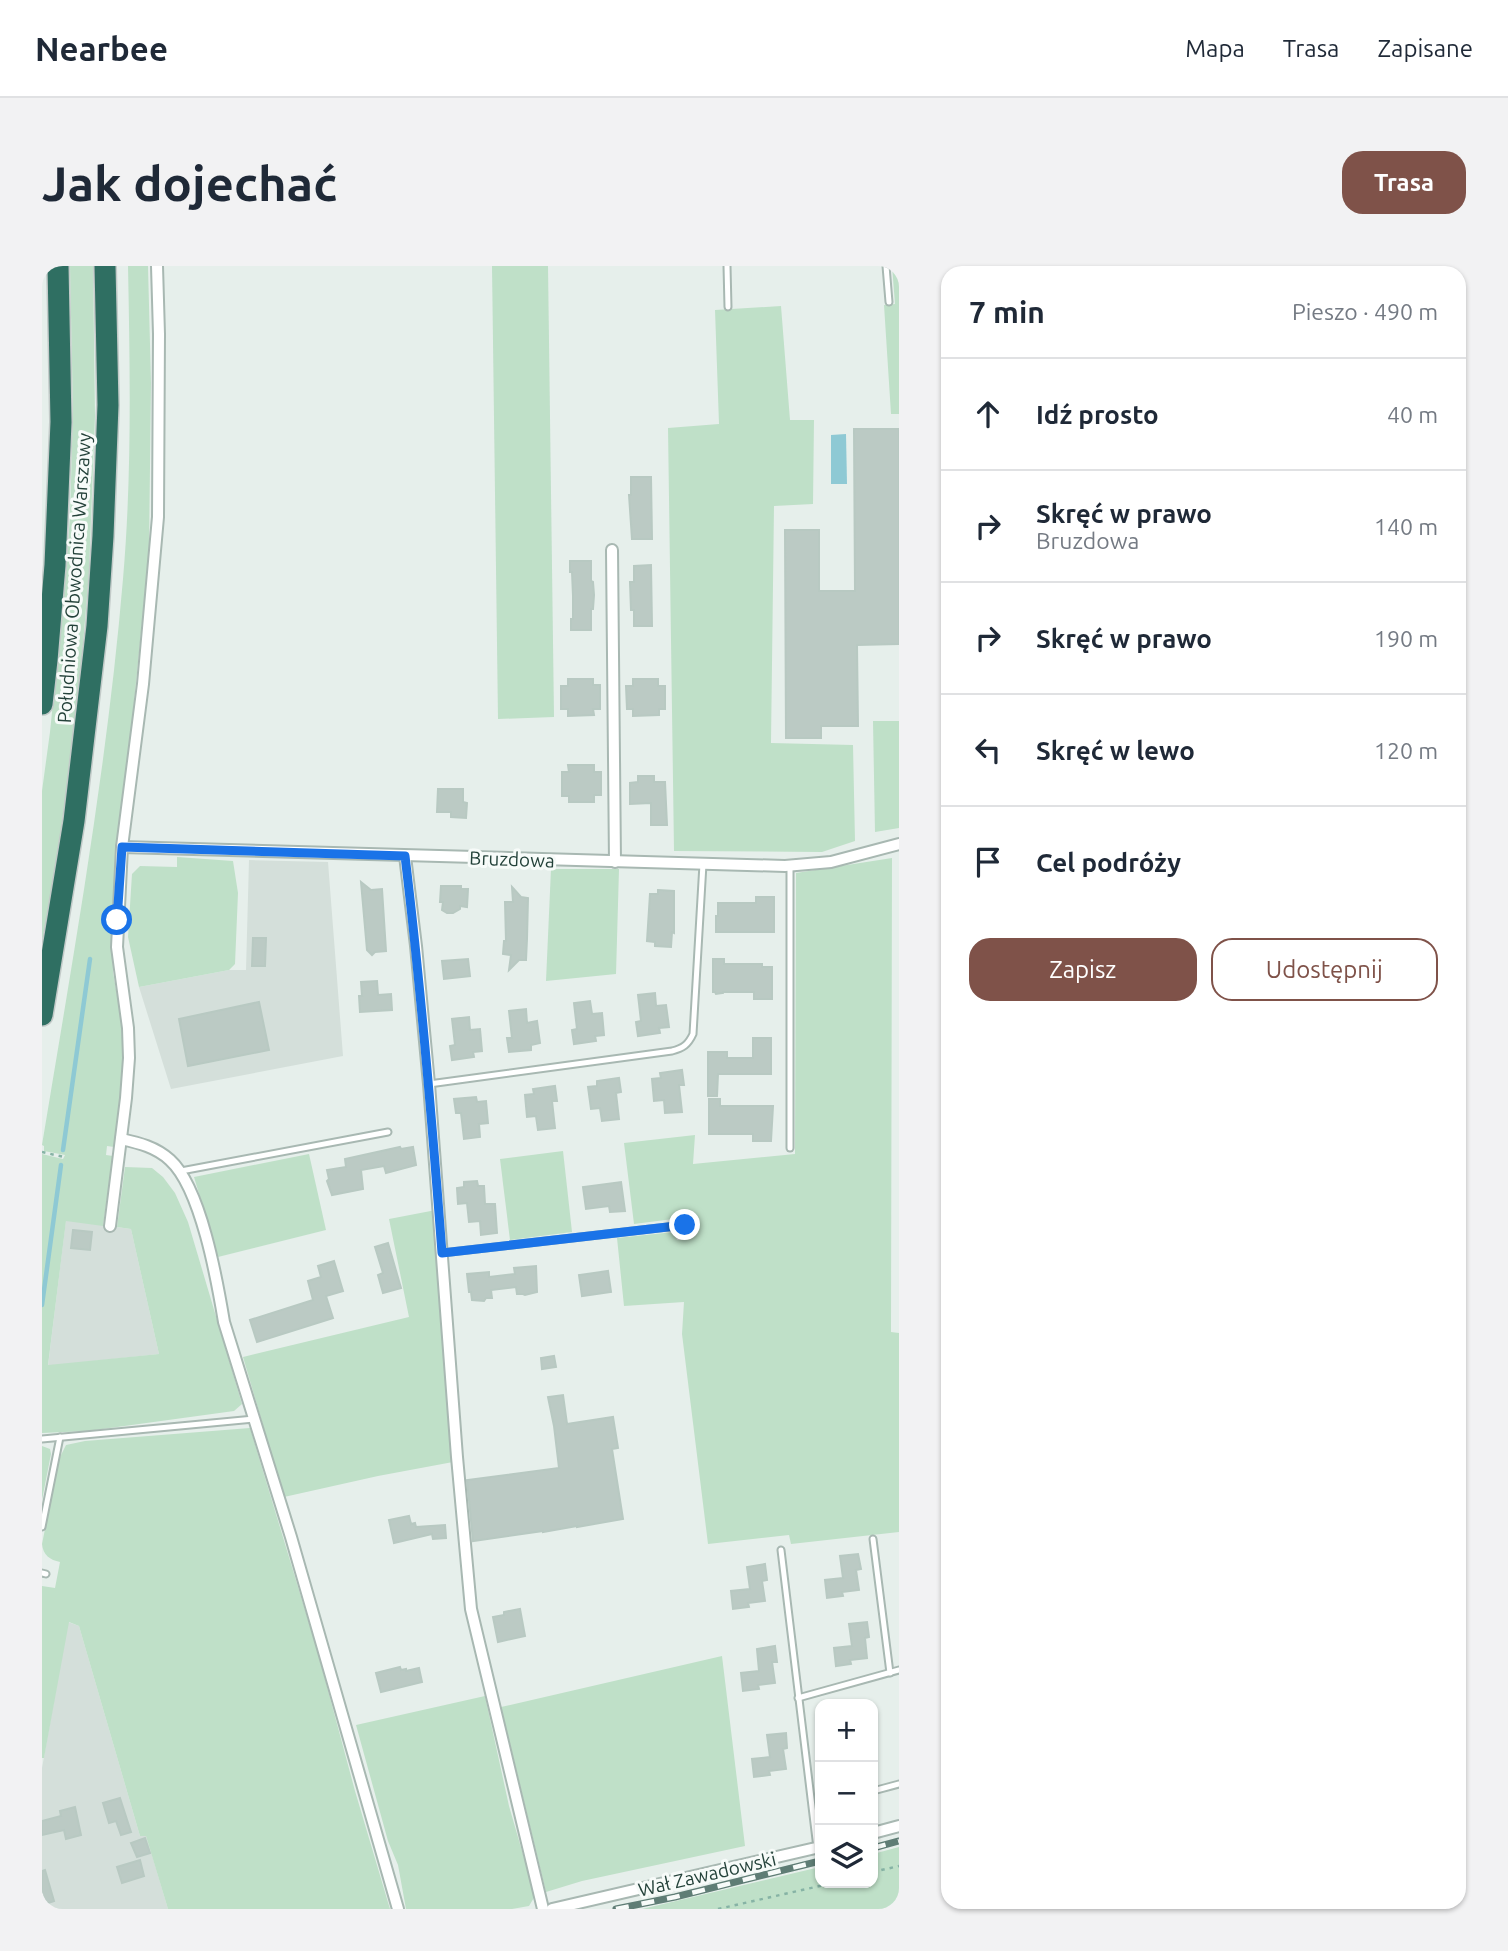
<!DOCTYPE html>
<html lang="pl">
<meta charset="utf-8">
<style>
:root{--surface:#fff;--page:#f2f2f3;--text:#1f2937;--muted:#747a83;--line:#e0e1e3;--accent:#7f5249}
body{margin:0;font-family:Ubuntu,sans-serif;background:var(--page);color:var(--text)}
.controls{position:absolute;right:21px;bottom:21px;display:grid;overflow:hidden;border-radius:14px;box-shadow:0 2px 5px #0004}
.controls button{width:63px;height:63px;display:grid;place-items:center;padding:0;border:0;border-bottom:2px solid var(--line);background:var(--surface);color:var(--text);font:35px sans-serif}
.stop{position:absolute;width:21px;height:21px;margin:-16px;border:5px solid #1a73e8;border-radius:50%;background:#fff}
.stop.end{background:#1a73e8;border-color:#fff;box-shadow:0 2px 7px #0008}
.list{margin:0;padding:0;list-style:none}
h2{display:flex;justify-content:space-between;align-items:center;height:91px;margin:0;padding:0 28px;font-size:30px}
h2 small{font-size:23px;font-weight:400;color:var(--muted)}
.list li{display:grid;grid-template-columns:46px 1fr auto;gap:21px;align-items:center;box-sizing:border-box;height:112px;padding:0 28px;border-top:2px solid var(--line)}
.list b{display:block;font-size:26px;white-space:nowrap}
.list p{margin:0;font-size:23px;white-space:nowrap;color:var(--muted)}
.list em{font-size:23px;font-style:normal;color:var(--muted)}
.actions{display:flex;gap:14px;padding:21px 28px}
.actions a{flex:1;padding:16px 0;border:2px solid var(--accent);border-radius:21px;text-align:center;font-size:24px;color:var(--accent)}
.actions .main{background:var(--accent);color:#fff}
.icon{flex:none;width:38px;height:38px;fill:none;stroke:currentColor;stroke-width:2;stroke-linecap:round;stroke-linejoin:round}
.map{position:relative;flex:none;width:857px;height:1643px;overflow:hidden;border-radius:21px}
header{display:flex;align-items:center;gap:42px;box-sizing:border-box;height:98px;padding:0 35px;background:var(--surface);border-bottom:2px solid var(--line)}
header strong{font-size:33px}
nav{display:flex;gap:38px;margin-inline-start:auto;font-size:24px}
.intro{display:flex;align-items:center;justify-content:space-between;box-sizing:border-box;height:168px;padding:0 42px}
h1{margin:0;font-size:49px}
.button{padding:18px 32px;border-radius:21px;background:var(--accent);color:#fff;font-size:24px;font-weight:700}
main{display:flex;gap:42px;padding:0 42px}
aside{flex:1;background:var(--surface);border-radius:21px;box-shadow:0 2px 5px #0004}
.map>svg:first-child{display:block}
.built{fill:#d4dfda}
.green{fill:#bfe0c8}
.water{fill:#8ec9d4}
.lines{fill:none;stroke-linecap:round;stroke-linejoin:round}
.stream{stroke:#8ec9d4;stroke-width:4.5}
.building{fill:#bbcac4;stroke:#b8c9c2;stroke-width:2}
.lane-casing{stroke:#a8b8b2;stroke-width:9}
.street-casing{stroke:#a8b8b2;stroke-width:14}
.highway-casing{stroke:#c2cac8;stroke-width:24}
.path{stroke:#86b3a5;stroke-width:2.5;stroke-dasharray:3.5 5;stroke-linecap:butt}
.lane{stroke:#fff;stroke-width:5}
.street{stroke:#fff;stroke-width:10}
.highway{stroke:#2f6f62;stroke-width:21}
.rail-casing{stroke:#5f7d75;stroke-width:7}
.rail{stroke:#f7fbf9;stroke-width:4.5;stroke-dasharray:13;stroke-linecap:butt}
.route{stroke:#1a73e8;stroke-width:9}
.labels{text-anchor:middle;stroke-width:6;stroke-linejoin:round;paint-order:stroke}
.street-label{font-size:19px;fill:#24423a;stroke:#f7fbf9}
</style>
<header>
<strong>Nearbee</strong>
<nav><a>Mapa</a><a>Trasa</a><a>Zapisane</a></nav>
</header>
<div class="intro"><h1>Jak dojechać</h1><a class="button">Trasa</a></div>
<main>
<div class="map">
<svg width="857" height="1643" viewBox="0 0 857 1643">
<rect width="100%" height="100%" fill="#e6efeb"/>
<g class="built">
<path d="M207,594L286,596L301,790L129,823L97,721L187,704H204Z"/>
<path d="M24,954L89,963L117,1088L6,1100Z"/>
<path d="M26,1356L37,1360L98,1570L104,1569L126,1643H0V1502Z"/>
</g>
<g class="green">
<path d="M28,0H51L53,150L47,306L35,450L14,598L0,676V525L8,466L24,307L28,250L31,145Z"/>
<path d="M86,0H106L109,117L107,286L87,487L75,570L70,654L71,706L78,747L81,784L80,814L72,881L65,880L64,889L71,890L61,960L24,955L6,1099L117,1088L89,963L75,961L83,901L110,902L121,911L133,927L146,956L200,1138L192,1145L46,1165L0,1167V888L21,893L23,889L2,885V880L0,879C31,691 65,503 81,313C90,209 88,104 86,0Z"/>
<path d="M450,0H506L512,451L456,453Z"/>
<path d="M850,0H857V148H849L842,39L853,38Z"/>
<path d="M739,40L748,154H772L771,238L732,240L729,477L811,479L813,575L780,586L632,585L626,162L677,158L673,44Z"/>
<path d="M831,455H857V562L833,566Z"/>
<path d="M135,591L191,595L196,627L193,698L187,704L97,721L86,671L90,608L98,600L135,601Z"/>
<path d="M850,592L849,1066L857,1067V1266L749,1278L747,1269L666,1278L640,1068L642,1036L582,1040L575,972L632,966L635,974H645L647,951L592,958L582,877L653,869L651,898L753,888L754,607Z"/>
<path d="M509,603H577L574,708L504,715Z"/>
<path d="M521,885L530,966L468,974L458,893Z"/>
<path d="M267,888L284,964L176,991L152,911Z"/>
<path d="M394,944L411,1196L336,1210L242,1231L201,1091L367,1051L347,953Z"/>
<path d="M208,1162L276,1387L313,1525L348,1643H126L104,1570H98L37,1360L27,1356L2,1492H0V1320L13,1322L18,1296C8,1294 1,1289 0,1278L17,1193L24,1179L43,1175Z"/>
<path d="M0,1180L8,1183L9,1188L0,1234Z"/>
<path d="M680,1390L703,1580L540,1615L504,1626L459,1441Z"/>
<path d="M443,1430L467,1540L493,1630L487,1640L470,1643H364L356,1599L346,1575L314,1459Z"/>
<path d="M857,1581V1643H600L778,1601V1617H831V1588Z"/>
</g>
<path class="water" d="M804,168L805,218H789V169Z"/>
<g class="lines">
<g class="stream">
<path d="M21,884L48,693"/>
<path d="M0,1039L19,899"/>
</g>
</g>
<g class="building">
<path d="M812,163H857V378L815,379L816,460H779V472H744L743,264H777V325H813Z"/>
<path d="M589,211H609L610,273H590L587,229H589Z"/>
<path d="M528,295H549V315L551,316L552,329L551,343H549V364H529V353H531V330L530,306H528Z"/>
<path d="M609,299L610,360H592V344H589L588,316H592V300Z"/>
<path d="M526,413H551V419H558V443H551L552,449L526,450V443H519V420H526Z"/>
<path d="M591,413H616V420H623V443H617V449L591,450V443H585L584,420H591Z"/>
<path d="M526,499H552V506H559V529H552V536H527V530H520V506H527Z"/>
<path d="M596,510H612V516H623L625,559H609V537L588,538V517L596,516Z"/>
<path d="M396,523H421V536L425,537L424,552L409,551V546H395Z"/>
<path d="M319,616L329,624L340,623L344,685L333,686L330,689L325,684Z"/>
<path d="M399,620H419V623H426L425,641L418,640V643L411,647H405L400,644L401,636H398Z"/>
<path d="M470,621L479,631L486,632L485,673L484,694H477L467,704L469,689L461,688L462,675H464L463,636H471Z"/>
<path d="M616,624L632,625V667L630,666L629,681L613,680V676L605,675L608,628H616Z"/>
<path d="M714,631H732V666H674V650H676V637H714Z"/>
<path d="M211,672H224L223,700H210Z"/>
<path d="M426,693L428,710L402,713L400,695Z"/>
<path d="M671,693H682V698H720V701H730V733H712V726H681V727L674,728L673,726H671Z"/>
<path d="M335,715L336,729L349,728L350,744L318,746L317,730H320L319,716Z"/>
<path d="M613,727L614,740L624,739L627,761L617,762L618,767L596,770L594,756L599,755L596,729Z"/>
<path d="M548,735L550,748L560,747L562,769L553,770L554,775L532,778L530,764L535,763L532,737Z"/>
<path d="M217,736L227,784L146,800L137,753Z"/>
<path d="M484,743L485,757L495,755L498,777L489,779V784L467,786L465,772H470L467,745Z"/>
<path d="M427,751L428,764L438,763L440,785L431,786L432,791L410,794L408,780L413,779L410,753Z"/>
<path d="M711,772H729V808H676L675,830H666V786H685V792H711Z"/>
<path d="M640,804L642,819H637L640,846L623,847L622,834L612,835L610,813L619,812L618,807Z"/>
<path d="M577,812L579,826L574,827L577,853L560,855L558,842L549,843L546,821L555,820V815Z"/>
<path d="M513,820L515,835H510L513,862L496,864L494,850L485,851L483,829L492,828L491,823Z"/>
<path d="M434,831L435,836L444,835L446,857L437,858L438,871L422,873L419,847H414L412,833Z"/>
<path d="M667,833H678V840H731L729,875H711V868H667Z"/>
<path d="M358,881L359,883L371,881L374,899L344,907L342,900L319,904L321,923L290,929L285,915L287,913L285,904L304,901L303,893Z"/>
<path d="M435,915L436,920H442L443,938H453L455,967L439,969L438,955L427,956L425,937L416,938L415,922L422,921V916Z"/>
<path d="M579,916L583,945L568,946L567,940L544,943L541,921Z"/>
<path d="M31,964L50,966L48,984L29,982Z"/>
<path d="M346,977L359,1022L341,1027L336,1009L341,1007L333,981Z"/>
<path d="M292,995L301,1025L284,1030L291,1052L215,1076L208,1054L271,1034L266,1015L279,1011L276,1000Z"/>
<path d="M494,1000L495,1026L483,1029L481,1028H475L474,1021L449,1024L450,1032H444L442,1035L430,1034L429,1026H427L425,1008L447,1006V1011L473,1008L472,1002Z"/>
<path d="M566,1005L569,1026L540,1030L537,1009Z"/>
<path d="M512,1090L514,1101L500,1103L499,1092Z"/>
<path d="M521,1129L525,1158L571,1151L576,1182L570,1183L581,1253L535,1261V1260L501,1266V1265L431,1275L425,1214L517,1202L512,1160L506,1131Z"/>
<path d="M367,1250L369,1258L373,1257L374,1261L403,1259L404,1272L391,1273L390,1268L352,1277L347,1254Z"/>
<path d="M816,1288L819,1303L814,1304L817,1324L800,1326L801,1330L785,1332L783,1314L801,1312L798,1290Z"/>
<path d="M723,1298L725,1314L720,1315L723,1335L706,1337L707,1341L691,1343L689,1325L708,1323L705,1301Z"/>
<path d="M478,1343L483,1370L456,1376L451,1351L462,1349V1346Z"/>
<path d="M825,1356L827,1371L823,1372L825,1392L808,1394L809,1398L794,1400L792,1382L810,1380L807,1358Z"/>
<path d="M733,1380L735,1396H730L733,1417L716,1419L717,1423L701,1425L699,1407L717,1405L715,1383Z"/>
<path d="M358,1401L359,1404L364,1403V1405L377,1402L380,1416L339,1426L334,1407Z"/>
<path d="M744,1467L745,1482L741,1483L744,1503L727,1505L728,1509L712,1511L710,1493L728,1491L725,1469Z"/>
<path d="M78,1532L89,1566L79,1569L74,1555L67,1557L61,1537Z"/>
<path d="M33,1541L39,1569L24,1573L22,1564L0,1569V1555L19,1550L18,1545Z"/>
<path d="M103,1572L108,1587L95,1591L89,1577Z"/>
<path d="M98,1594L102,1610L80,1617L75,1601Z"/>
<path d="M3,1604L12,1635L0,1639V1605Z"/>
</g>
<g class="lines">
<defs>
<g id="lane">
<path d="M685,0L686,41"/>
<path d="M844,0L847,36"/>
<path d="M748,600V882"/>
<path d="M387,818L630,785C641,782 646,779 651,768L661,598"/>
<path d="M139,905L346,866"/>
<path d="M400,987L643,959"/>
<path d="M0,1173L212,1153"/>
<path d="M0,1261L18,1171"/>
<path d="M831,1273L848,1407"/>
<path d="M739,1284L775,1582"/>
<path d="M0,1307L4,1308"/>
<path d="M756,1432L857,1404"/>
<path d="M831,1525L857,1518"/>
</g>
<g id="street">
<path d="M570,284L573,596"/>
<path d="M80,581L743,600L789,596L857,578"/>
<path d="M363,590L374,680L387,818L415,1191L429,1343L501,1643"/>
<path d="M79,873C97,877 114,881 128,894C159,922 175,1014 182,1056L249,1271L356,1643"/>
<path d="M68,960L84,832L87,792L86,762L75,681L80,581L101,418L116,251L117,68L115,0"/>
<path d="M831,1567L857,1560"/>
<path d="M510,1643L778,1581"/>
</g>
<g id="highway">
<path d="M0,438L5,394L13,299L19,156L16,0"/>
<path d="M0,749L32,555L55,360L61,270L66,139L63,0"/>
</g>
</defs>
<use href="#lane" class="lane-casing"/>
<use href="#street" class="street-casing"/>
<use href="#highway" class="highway-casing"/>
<g class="path">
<path d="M0,886L22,891"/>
<path d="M831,1606L857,1600"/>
<path d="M676,1643L791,1617"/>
</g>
<use href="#lane" class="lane"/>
<use href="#street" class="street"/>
<use href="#highway" class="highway"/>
<defs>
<g id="rail">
<path d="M831,1582L857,1575"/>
<path d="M574,1643L633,1631L778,1595"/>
</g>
</defs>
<use href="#rail" class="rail-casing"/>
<use href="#rail" class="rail"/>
</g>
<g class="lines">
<path class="route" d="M75,654L80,581L363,590C379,722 390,854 400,987L643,959"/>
</g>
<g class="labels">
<g class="street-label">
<text transform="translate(32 312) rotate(-86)" y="7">Południowa Obwodnica Warszawy</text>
<text transform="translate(470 593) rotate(2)" y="7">Bruzdowa</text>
<text transform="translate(665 1608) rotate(-13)" y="7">Wał Zawadowski</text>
</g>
</g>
</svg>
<div class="controls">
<button>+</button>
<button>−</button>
<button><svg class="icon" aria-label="layers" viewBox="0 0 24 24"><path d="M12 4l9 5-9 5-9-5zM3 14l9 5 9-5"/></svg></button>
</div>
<div class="stop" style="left:75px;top:654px"></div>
<div class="stop end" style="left:643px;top:959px"></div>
</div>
<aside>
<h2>7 min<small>Pieszo · 490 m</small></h2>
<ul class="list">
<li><svg class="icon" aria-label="ahead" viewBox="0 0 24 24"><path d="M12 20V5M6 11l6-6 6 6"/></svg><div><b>Idź prosto</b></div><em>40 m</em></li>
<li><svg class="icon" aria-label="right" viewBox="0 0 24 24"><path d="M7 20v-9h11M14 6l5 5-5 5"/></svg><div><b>Skręć w prawo</b><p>Bruzdowa</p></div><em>140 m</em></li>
<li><svg class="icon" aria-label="right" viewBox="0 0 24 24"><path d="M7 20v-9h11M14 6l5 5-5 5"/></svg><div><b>Skręć w prawo</b></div><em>190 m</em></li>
<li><svg class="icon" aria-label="left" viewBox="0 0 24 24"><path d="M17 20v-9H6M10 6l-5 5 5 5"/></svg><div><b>Skręć w lewo</b></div><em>120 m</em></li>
<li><svg class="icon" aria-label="arrive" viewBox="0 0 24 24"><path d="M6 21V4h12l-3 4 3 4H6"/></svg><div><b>Cel podróży</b></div></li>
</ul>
<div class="actions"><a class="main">Zapisz</a><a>Udostępnij</a></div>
</aside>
</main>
